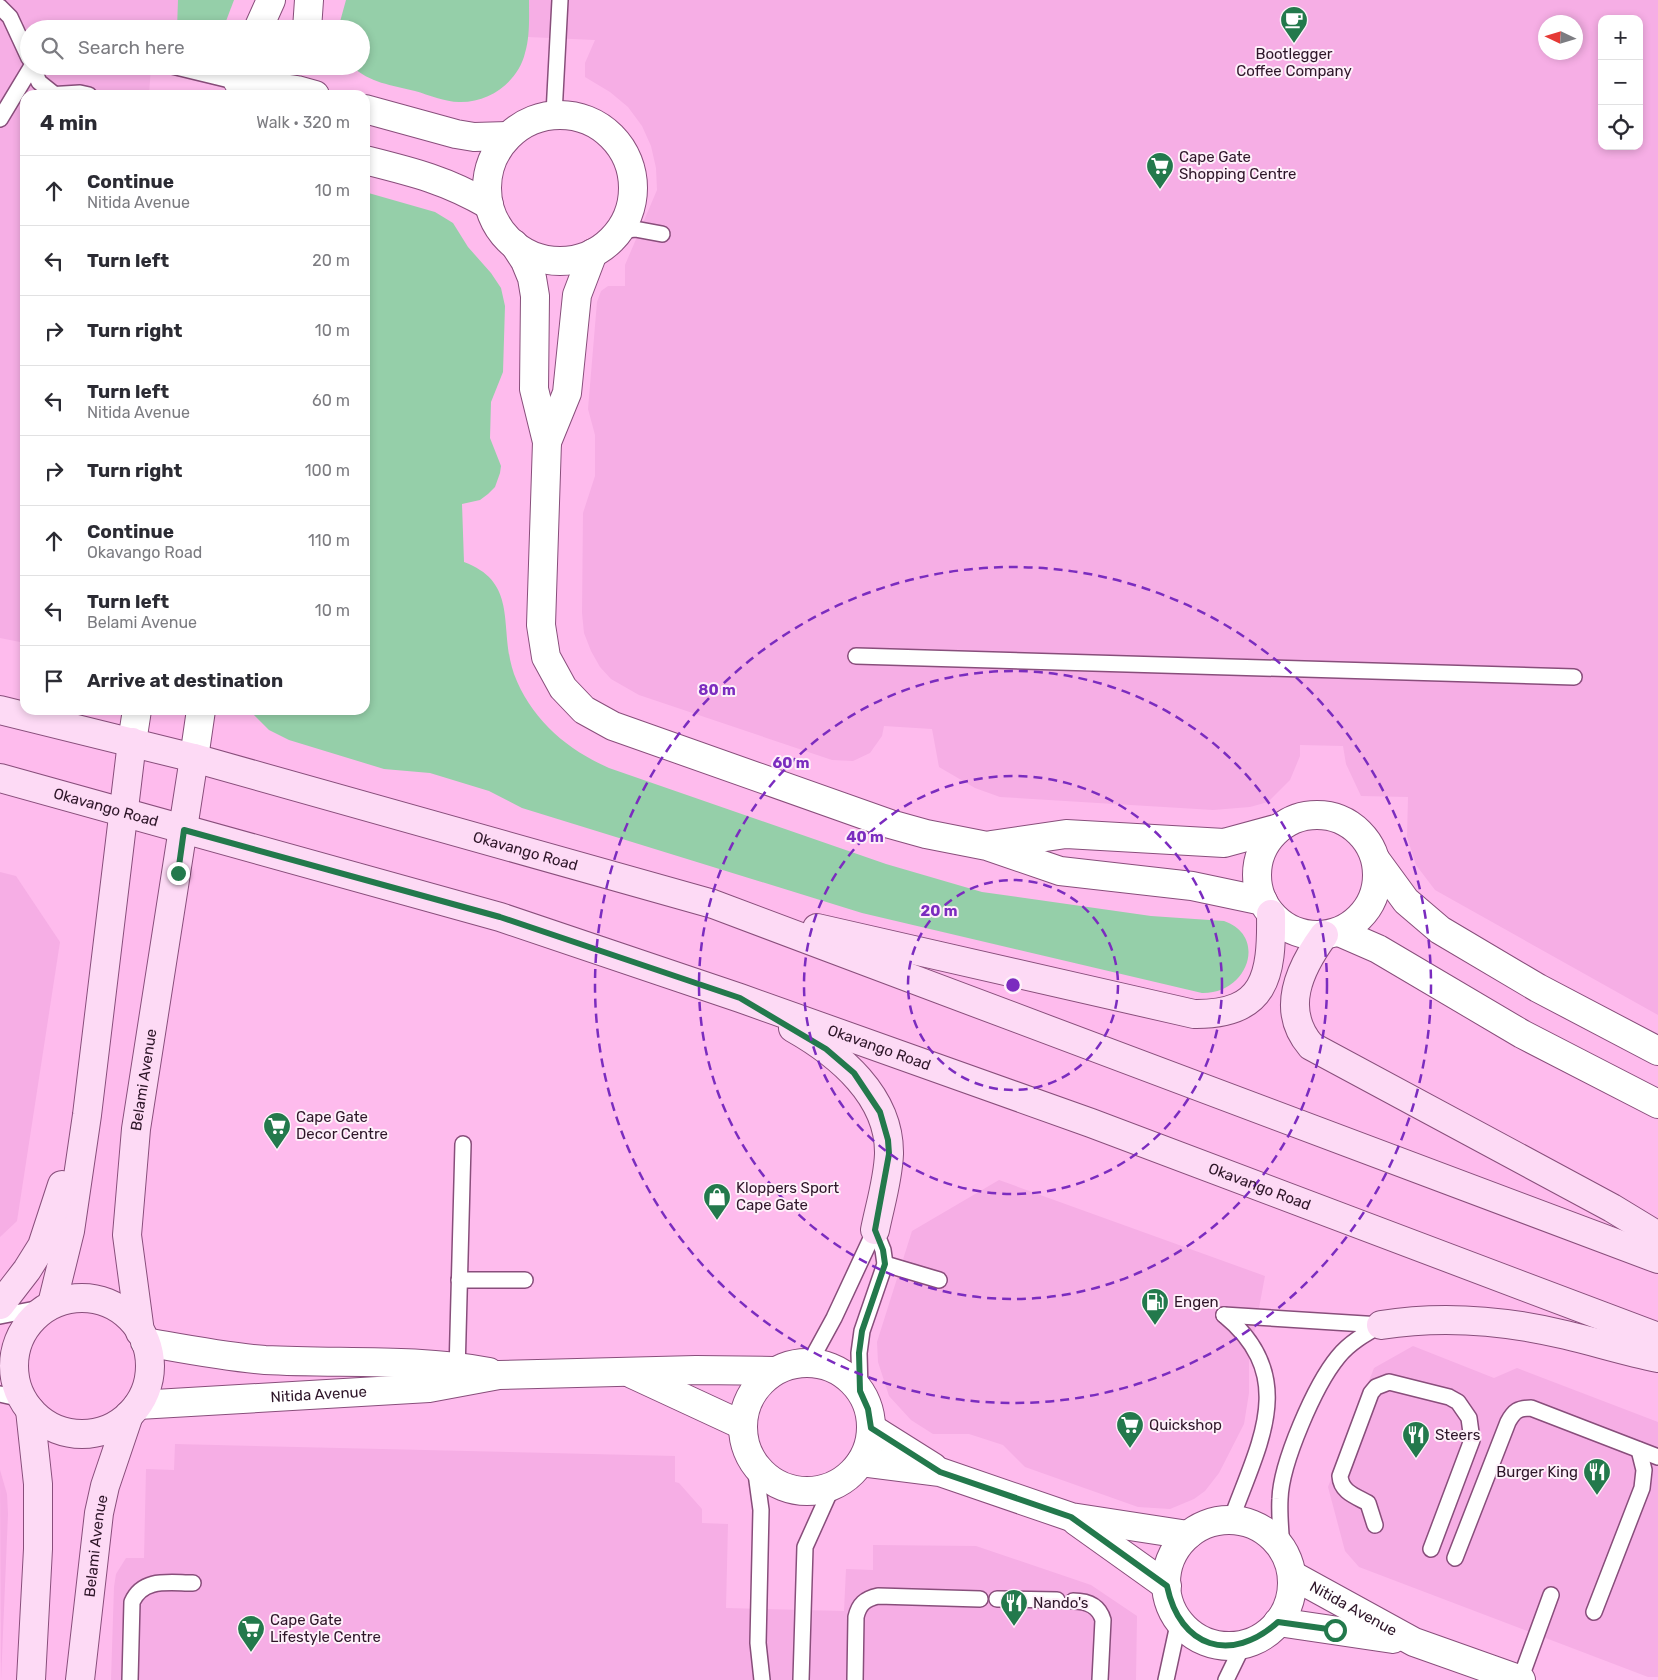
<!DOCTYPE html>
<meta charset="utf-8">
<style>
:root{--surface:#fff;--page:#f2f2f3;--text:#2b2b33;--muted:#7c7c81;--line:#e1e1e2}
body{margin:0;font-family:Rubik,sans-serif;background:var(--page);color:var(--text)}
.controls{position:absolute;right:15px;top:15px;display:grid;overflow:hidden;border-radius:10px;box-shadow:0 2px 8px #0003}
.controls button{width:45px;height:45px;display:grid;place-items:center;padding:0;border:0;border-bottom:1px solid var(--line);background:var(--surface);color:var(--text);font:25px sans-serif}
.compass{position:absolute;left:1538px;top:15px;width:45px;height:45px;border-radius:50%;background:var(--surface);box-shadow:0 2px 8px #0003;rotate:274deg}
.stop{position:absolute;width:15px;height:15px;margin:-11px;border:4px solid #23794c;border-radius:50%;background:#fff}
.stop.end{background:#23794c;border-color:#fff;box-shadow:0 1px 5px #0008}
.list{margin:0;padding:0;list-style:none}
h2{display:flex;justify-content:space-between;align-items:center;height:65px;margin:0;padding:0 20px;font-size:21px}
h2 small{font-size:16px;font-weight:400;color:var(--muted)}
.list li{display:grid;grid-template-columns:32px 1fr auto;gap:15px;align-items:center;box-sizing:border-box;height:70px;padding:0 20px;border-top:1px solid var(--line)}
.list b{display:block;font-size:19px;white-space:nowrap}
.list p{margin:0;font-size:16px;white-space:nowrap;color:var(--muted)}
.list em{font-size:16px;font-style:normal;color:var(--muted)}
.icon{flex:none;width:28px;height:28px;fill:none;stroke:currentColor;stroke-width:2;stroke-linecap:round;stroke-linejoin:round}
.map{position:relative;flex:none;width:1658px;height:1680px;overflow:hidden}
.search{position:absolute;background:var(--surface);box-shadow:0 2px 8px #0003;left:20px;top:20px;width:350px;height:55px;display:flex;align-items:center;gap:12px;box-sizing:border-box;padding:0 18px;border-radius:28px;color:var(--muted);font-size:19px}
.panel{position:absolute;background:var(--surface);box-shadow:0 2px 8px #0003;left:20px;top:90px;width:350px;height:625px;border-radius:15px}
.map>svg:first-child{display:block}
.built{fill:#f6aee5;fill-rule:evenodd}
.green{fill:#95cfa9}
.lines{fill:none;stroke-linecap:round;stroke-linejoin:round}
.lane-casing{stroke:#884e7b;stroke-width:18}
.street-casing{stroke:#884e7b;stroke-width:30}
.secondary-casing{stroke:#884e7b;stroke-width:30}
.lane{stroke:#fff;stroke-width:15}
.street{stroke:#fff;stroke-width:28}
.secondary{stroke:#fddaf5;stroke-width:28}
.route{stroke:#23794c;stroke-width:6}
.ring{fill:none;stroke:#7b2cbf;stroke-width:2.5;stroke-dasharray:9 6}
.labels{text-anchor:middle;stroke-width:4;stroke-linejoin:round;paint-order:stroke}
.poi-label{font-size:15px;fill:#2e1629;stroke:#fef0fa;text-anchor:start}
.street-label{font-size:15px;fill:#2e1629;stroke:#fef0fa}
.centre{fill:#7b2cbf;stroke:#fef0fa;stroke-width:2.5}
.ring-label{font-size:15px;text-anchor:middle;font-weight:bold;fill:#7b2cbf;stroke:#fef0fa;stroke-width:4;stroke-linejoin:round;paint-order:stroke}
</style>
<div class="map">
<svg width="1658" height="1680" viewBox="0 0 1658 1680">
<rect width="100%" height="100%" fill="#febbed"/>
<g class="built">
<path d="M0,0H227L166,29H29V66H151L149,95H25V643L0,638Z"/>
<path d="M529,0H1658V1015L1435,890L1416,865L1407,837L1408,797L1361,796L1346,764L1343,746L1300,745V756L1290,780L1268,802L1250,807L1213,810L1000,797L975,788L939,767L932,729L884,726L882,736L870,753L853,761L832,760L639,695L611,679L600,667L591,651L584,633L582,613L583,513L595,476V435L588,409L597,302L601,291L608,286H625V265L657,190L656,168L651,146L642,126L628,107L610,92L585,77V63L595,40L528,37ZM1602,19H1639V146H1602ZM1546,22H1576V52H1546Z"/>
<path d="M0,872L16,876L60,942L17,1221L0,1237Z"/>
<path d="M999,1180L1265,1276L1249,1361V1393L1244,1424L1219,1473L1205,1491L1194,1499L1170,1509L1138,1507L1025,1467L1003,1445L969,1434H933L911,1420L889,1396L878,1362L877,1342L912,1231Z"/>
<path d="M1413,1346L1494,1378L1517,1368L1658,1422V1677H1648L1359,1567L1345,1551L1328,1487L1374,1368Z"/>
<path d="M175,1444L675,1456V1482L679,1483L702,1509V1523L728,1524L726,1608L844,1611L846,1569L873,1570V1545L976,1546L1091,1585L1137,1616L1136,1680H111L114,1587L116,1574L126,1558H144L146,1469L174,1470Z"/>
<path d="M0,1470L7,1494L8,1514L1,1680Z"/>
</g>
<g class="green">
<path d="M178,0H234L223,29H177Z"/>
<path d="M346,0H529C529,18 530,36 525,53C518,82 489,103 459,102C445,102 429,95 415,91C392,85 369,83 352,66H361V29H338Z"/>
<path d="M365,192L435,212L453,223L468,247L491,273L501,288L505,306L503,372L491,402L490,438L501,466L500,473L495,487L488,494L480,500L462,504L464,562C520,583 498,628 514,674C531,719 566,749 609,768L886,864L982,892L1151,916L1224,921C1268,936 1248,994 1202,993L862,913L522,808L489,791L430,773L384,769L289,740L269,730L249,710H365Z"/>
</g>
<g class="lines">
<defs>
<g id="lane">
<path d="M0,7L10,17L29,58"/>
<path d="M32,66L39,82L54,94"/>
<path d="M172,66L238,82"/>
<path d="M47,95L80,93L89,95"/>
<path d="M554,114L560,0"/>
<path d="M0,119L32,66"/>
<path d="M619,231L635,229L662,234"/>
<path d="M856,656L1574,677"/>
<path d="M885,1264L939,1280"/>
<path d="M459,1280H525"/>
<path d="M1224,1315C1300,1377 1258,1445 1231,1520"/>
<path d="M1224,1315L1381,1325"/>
<path d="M0,1316L46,1307"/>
<path d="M810,1362L834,1318L875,1230"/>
<path d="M457,1372L463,1144"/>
<path d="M860,1391L859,1353L862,1331L885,1264L883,1250L875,1230"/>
<path d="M0,1394L22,1399"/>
<path d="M755,1466L761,1510L758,1643L762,1680"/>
<path d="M1375,1525L1368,1503C1355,1496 1341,1492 1340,1476L1371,1393L1376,1387L1389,1382L1449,1397L1458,1402L1469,1418L1472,1440L1431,1549"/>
<path d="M1282,1549C1281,1532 1279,1515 1280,1499C1281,1463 1315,1385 1338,1357C1349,1343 1365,1334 1381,1325"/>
<path d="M1455,1558L1508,1422C1514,1411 1518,1408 1531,1408L1658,1457"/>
<path d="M997,1599L1057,1600"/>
<path d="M1073,1601C1088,1601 1099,1606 1103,1620L1100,1680"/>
<path d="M1594,1612L1642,1488L1644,1470L1639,1450"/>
<path d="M130,1680L132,1602C143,1577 170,1583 193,1583"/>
<path d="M801,1680L805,1547L832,1487"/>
<path d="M855,1680L856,1617C859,1604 865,1599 878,1596L980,1599"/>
<path d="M1166,1680L1179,1620"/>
<path d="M1226,1680L1243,1645"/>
<path d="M1520,1680L1551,1595"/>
</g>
<g id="street">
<path d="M258,29L271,0"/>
<path d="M307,29L309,0"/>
<path d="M238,82L297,90L315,95"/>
<path d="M365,109L456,134L474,137L508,136"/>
<circle cx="560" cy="188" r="73"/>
<path d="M365,160C413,172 446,180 489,205"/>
<path d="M514,244L525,261L532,278L535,296L534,389L547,442L541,625L546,657L563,688L584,710L613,726L890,824L926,834L987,846L1060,871L1192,886L1263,901"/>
<path d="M547,442L567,393L577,295L593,253"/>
<path d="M132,742L137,710"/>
<path d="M194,758L201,710"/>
<circle cx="1317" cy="875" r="60"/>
<path d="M991,845L1066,834L1224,843L1279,828"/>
<path d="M1376,860L1406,901L1440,930L1538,988L1658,1051"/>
<path d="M1339,932L1378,949L1522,1034L1658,1104"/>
<path d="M145,1342C185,1349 225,1357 265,1360C341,1364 414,1358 489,1372"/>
<circle cx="807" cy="1427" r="64"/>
<path d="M632,1374L742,1425"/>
<path id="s1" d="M138,1405L429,1388L499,1375L696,1370L774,1371"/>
<path d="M871,1428L933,1467"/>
<path d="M861,1462L940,1472L1071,1517L1188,1535"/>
<circle cx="1229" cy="1583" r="63"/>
<path d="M1076,1521L1167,1586"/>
<path id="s2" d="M1292,1575L1414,1642L1521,1680"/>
<path d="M1278,1622L1393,1639"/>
</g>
<g id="secondary">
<path id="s3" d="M0,710L194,758L713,904L1658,1259"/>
<path id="s4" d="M0,778L500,917L740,998L1091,1123L1658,1337"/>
<path d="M817,928L1194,1014C1266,1015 1272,976 1271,914"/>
<path d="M1324,935C1299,969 1280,1010 1311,1046L1612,1208L1658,1236"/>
<path d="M793,1028C839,1054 890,1096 889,1154C888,1180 880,1205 875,1230"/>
<circle cx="82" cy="1366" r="68"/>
<path d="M52,1304L70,1231L87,1115L132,742"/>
<path d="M0,1305L27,1270L42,1246L62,1185"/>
<path d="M1381,1325C1443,1315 1504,1320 1566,1335C1596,1342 1627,1352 1658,1358"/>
<path id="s5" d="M140,1332L127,1235L136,1129L194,758"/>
<path d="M30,1410L38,1484V1549L31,1680"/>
<path id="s6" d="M80,1680L99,1513L105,1486L129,1415"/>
</g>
</defs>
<use href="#lane" class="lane-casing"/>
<use href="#street" class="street-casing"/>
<use href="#secondary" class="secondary-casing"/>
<use href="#lane" class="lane"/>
<use href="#street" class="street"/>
<use href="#secondary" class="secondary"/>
</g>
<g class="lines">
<path class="route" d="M178,873L184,830L500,917L740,998L826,1049L854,1073L880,1112L888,1140L889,1154L875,1230L883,1250L885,1264L862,1331L859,1353L860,1391L868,1409L871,1428L940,1472L1071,1517L1167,1586C1180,1648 1231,1664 1278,1622L1335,1630"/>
</g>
<g class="ring">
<circle cx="1013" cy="985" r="105"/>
<circle cx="1013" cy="985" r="209"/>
<circle cx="1013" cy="985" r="314"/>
<circle cx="1013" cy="985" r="418"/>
</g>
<defs>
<symbol id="cafe-pin" viewBox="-11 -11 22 30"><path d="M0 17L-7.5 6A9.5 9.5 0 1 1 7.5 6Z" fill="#23794c" stroke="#fef0fa"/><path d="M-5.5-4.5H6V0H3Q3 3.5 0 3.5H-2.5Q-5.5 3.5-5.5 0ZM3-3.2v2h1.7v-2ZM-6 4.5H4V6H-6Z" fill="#fff"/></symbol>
<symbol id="supermarket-pin" viewBox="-11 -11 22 30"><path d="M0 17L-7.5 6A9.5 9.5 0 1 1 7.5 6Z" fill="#23794c" stroke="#fef0fa"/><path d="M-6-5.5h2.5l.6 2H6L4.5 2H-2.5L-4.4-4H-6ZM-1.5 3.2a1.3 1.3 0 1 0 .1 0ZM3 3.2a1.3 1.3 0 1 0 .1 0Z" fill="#fff"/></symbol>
<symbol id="shop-pin" viewBox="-11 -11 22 30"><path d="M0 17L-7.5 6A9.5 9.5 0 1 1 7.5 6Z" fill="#23794c" stroke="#fef0fa"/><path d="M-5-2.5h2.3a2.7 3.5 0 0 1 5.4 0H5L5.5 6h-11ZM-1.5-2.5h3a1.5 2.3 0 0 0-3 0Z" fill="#fff"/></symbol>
<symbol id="fuel-pin" viewBox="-11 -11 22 30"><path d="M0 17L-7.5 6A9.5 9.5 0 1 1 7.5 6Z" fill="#23794c" stroke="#fef0fa"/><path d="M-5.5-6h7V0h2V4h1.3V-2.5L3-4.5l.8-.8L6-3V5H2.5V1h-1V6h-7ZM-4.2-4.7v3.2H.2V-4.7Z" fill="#fff"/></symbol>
<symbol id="restaurant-pin" viewBox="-11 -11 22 30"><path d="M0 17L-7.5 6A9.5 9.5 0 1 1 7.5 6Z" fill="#23794c" stroke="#fef0fa"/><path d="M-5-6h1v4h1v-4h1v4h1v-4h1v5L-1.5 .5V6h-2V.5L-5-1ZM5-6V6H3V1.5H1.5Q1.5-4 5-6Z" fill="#fff"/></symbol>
</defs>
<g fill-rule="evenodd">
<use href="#cafe-pin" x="1278" y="4" width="32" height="43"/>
<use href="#supermarket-pin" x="1144" y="150" width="32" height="43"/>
<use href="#supermarket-pin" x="261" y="1110" width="32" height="43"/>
<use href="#shop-pin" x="701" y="1181" width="32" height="43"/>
<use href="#fuel-pin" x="1139" y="1286" width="32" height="43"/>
<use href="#supermarket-pin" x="1114" y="1409" width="32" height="43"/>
<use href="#restaurant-pin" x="1400" y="1419" width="32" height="43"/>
<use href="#restaurant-pin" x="1581" y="1456" width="32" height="43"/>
<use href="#restaurant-pin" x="998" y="1587" width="32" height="43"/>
<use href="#supermarket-pin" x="235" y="1613" width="32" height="43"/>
</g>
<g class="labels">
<g class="poi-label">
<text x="1294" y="59" text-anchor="middle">Bootlegger<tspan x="1294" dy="17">Coffee Company</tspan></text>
<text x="1179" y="162">Cape Gate<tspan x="1179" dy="17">Shopping Centre</tspan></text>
<text x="296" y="1122">Cape Gate<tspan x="296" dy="17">Decor Centre</tspan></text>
<text x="736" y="1193">Kloppers Sport<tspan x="736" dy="17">Cape Gate</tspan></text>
<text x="1174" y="1307">Engen</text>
<text x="1149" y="1430">Quickshop</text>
<text x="1435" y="1440">Steers</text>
<text x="1578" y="1477" text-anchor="end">Burger King</text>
<text x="1033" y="1608">Nando's</text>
<text x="270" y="1625">Cape Gate<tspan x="270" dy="17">Lifestyle Centre</tspan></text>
</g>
<g class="street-label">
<text dy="5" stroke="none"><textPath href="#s4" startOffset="110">Okavango Road</textPath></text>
<text dy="5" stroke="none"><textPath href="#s3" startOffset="544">Okavango Road</textPath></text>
<text dy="5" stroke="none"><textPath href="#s4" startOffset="920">Okavango Road</textPath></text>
<text dy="5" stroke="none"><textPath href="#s5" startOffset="254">Belami Avenue</textPath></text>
<text dy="5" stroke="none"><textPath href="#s4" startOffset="1325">Okavango Road</textPath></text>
<text dy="5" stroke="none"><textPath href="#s1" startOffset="181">Nitida Avenue</textPath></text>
<text dy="5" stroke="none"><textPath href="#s6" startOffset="135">Belami Avenue</textPath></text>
<text dy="5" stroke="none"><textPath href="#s2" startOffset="70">Nitida Avenue</textPath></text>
</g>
</g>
<circle cx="1013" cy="985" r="8" class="centre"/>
<g class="ring-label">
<text x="717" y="695">80 m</text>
<text x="791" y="768">60 m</text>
<text x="865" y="842">40 m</text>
<text x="939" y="916">20 m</text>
</g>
</svg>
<div class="controls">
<button>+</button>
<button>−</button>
<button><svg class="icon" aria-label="locate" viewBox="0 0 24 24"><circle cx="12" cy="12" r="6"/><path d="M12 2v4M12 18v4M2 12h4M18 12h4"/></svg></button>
</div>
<svg class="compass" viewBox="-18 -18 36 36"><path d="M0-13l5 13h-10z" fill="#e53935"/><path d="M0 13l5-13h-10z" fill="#7c7c81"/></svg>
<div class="stop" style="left:1335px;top:1630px"></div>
<div class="stop end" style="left:178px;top:873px"></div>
<div class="search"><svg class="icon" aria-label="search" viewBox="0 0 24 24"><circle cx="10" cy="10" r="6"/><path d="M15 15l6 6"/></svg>Search here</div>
<section class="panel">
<h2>4 min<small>Walk · 320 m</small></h2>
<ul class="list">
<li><svg class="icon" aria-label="ahead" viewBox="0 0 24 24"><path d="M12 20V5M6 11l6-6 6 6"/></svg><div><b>Continue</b><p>Nitida Avenue</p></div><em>10 m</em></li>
<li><svg class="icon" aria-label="left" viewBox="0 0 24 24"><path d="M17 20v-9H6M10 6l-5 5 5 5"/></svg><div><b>Turn left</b></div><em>20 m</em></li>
<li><svg class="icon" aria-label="right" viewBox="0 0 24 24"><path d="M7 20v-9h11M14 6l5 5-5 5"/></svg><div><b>Turn right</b></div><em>10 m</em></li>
<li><svg class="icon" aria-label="left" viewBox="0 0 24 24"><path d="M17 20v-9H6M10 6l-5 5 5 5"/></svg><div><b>Turn left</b><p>Nitida Avenue</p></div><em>60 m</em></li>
<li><svg class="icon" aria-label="right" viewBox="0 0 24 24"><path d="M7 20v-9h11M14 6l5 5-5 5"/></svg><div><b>Turn right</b></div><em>100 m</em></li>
<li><svg class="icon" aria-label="ahead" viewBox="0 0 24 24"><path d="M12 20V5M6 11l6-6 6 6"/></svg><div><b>Continue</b><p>Okavango Road</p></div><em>110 m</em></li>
<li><svg class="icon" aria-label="left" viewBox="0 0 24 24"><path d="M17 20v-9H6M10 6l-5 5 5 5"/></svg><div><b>Turn left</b><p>Belami Avenue</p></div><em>10 m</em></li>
<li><svg class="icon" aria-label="arrive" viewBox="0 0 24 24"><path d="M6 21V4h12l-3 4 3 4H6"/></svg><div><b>Arrive at destination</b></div></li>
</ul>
</section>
</div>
